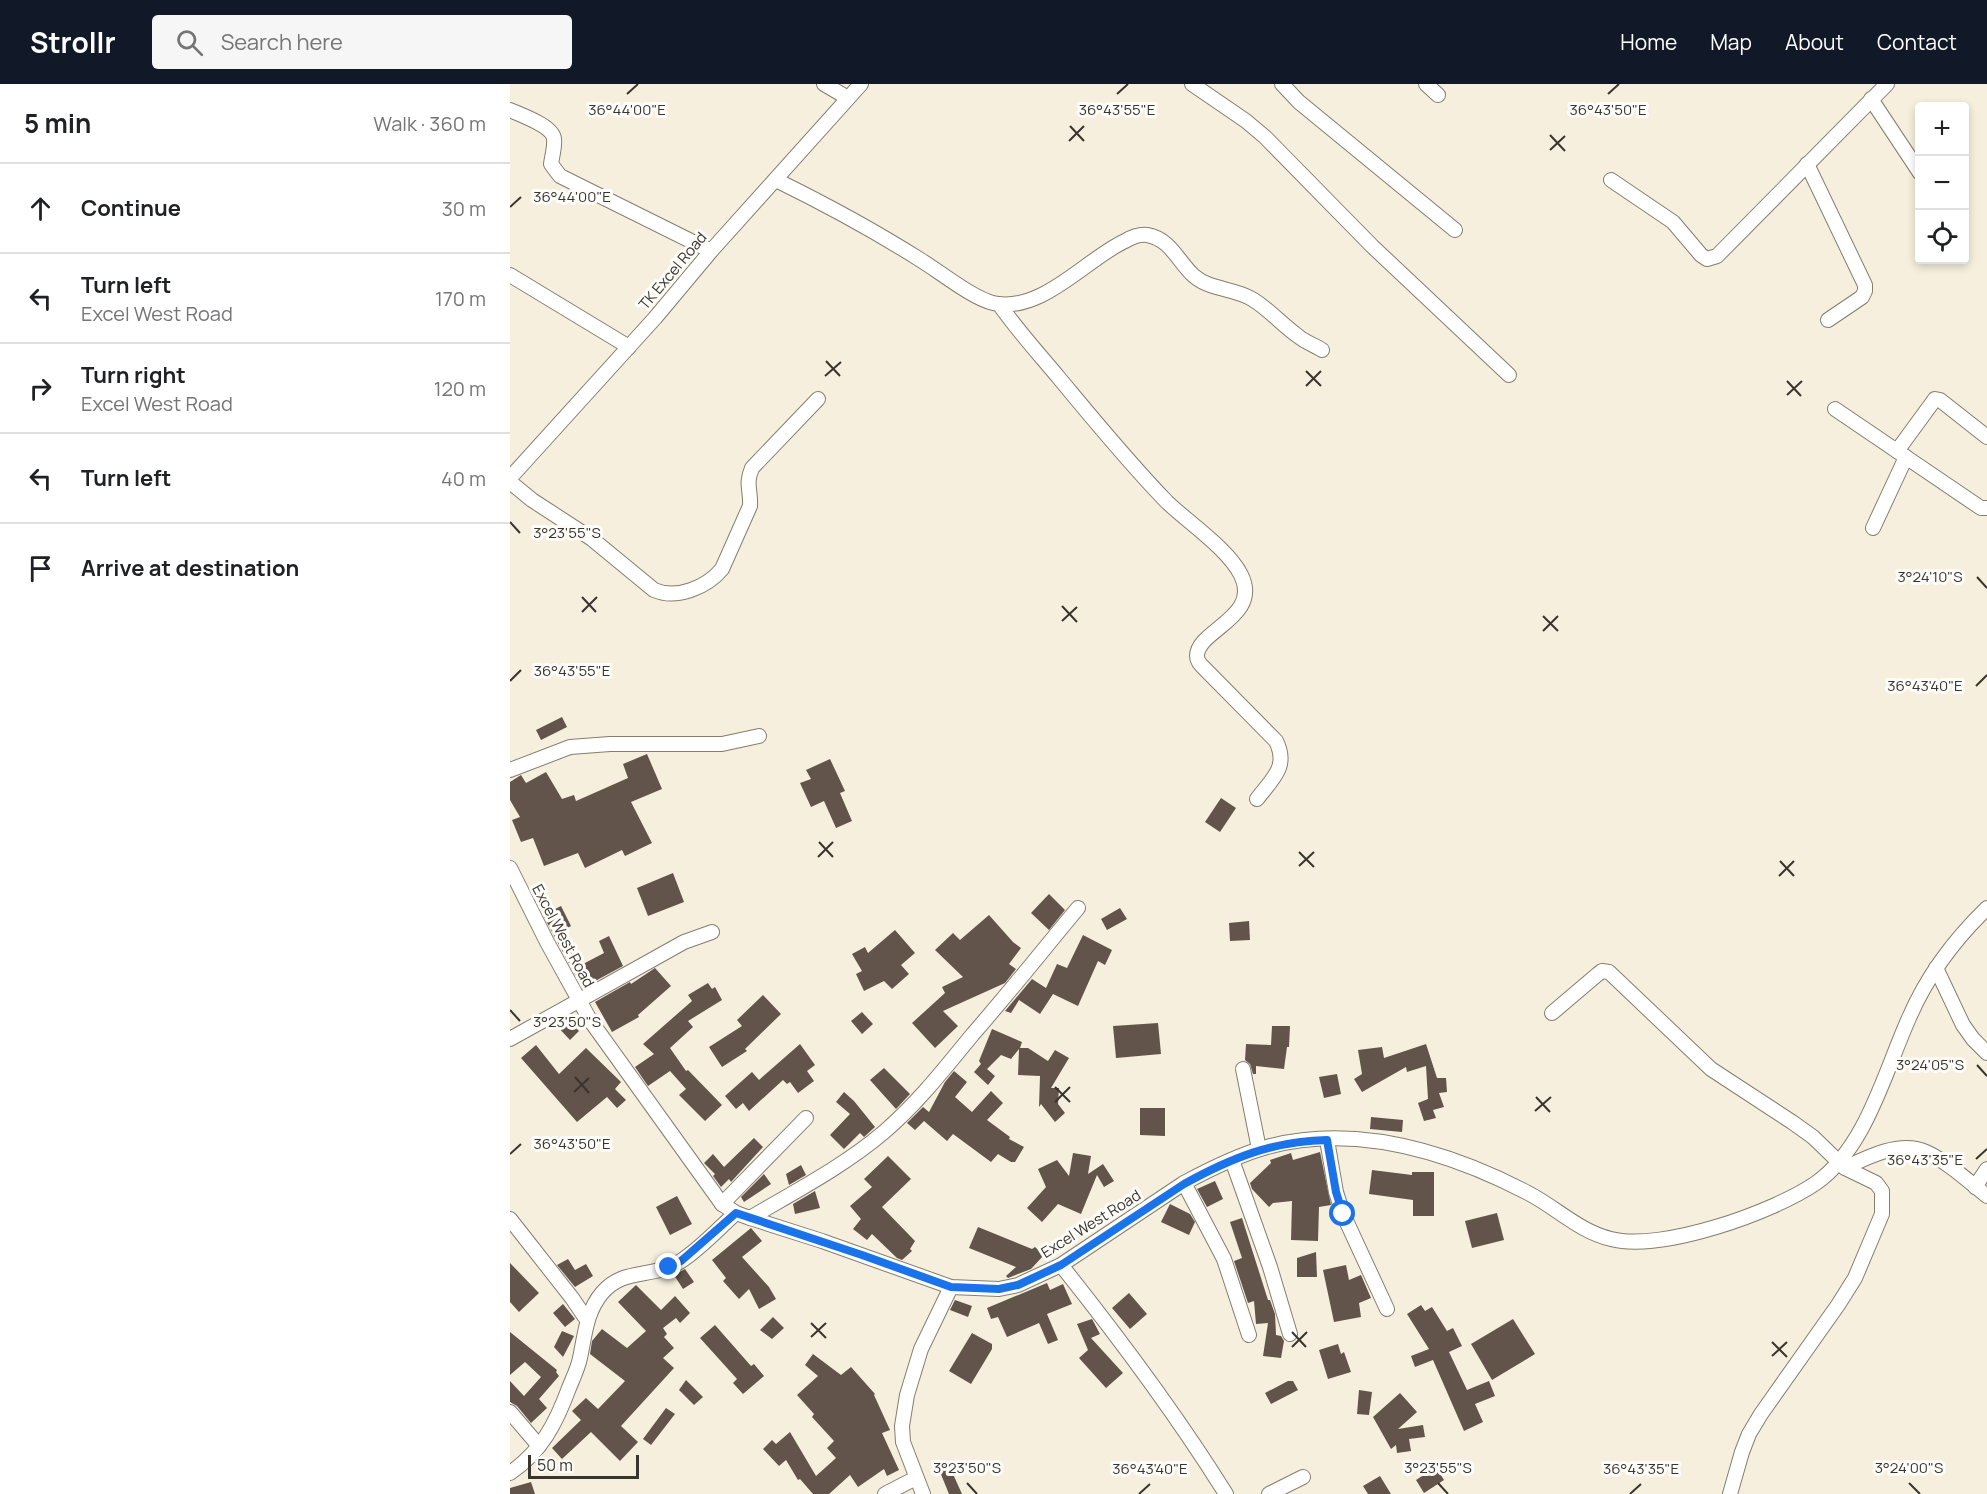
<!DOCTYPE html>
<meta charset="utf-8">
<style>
:root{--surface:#fff;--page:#f6f6f6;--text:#202124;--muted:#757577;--line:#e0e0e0;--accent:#111827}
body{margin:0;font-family:Manrope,sans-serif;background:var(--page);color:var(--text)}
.controls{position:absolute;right:18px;top:18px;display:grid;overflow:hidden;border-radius:6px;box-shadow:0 3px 9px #0003}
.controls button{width:54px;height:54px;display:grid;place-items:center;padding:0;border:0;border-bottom:2px solid var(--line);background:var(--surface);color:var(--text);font:30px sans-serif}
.scale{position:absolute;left:18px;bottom:15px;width:111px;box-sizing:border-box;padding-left:6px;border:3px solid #38352e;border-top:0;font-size:16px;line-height:21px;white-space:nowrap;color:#38352e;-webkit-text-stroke:4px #fefcf9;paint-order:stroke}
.stop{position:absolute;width:18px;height:18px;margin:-14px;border:4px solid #1a73e8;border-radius:50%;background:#fff}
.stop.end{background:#1a73e8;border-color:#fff;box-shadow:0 2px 6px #0008}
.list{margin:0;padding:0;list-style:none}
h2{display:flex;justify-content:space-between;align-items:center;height:78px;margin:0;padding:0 24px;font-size:26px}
h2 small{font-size:20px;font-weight:400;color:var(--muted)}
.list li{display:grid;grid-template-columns:39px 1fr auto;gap:18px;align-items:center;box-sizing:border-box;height:90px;padding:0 24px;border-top:2px solid var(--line)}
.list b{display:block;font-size:22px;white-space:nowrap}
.list p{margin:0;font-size:20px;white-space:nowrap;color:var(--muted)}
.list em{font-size:20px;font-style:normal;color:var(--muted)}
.icon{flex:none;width:33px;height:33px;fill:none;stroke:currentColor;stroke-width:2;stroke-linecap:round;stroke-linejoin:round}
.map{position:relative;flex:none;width:1477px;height:1410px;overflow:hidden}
header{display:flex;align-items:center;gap:36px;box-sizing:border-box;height:84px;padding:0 30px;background:var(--accent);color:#fff}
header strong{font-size:28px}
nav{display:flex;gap:33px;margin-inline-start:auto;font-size:21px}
.search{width:420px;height:54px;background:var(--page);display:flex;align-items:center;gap:15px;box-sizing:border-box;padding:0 21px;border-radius:6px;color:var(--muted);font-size:22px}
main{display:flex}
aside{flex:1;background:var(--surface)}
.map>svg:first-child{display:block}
.building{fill:#62544a}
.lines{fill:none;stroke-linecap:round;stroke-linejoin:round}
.street-casing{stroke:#847e6e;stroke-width:16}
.street{stroke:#fff;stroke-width:14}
.route{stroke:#1a73e8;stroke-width:8}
.ticks{fill:none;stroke:#38352e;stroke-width:2}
.labels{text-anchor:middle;stroke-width:6;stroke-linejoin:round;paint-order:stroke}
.street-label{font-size:15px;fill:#38352e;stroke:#fefcf9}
.ticks-label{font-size:15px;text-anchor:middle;fill:#38352e;stroke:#fefcf9;stroke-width:6;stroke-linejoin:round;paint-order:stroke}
</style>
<header>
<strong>Strollr</strong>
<div class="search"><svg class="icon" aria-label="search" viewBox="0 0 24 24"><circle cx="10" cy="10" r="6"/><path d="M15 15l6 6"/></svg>Search here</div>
<nav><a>Home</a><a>Map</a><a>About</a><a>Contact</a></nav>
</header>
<main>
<aside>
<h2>5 min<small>Walk · 360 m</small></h2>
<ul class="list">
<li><svg class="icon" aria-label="ahead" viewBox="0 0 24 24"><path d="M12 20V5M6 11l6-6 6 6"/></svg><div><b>Continue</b></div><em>30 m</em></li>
<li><svg class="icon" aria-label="left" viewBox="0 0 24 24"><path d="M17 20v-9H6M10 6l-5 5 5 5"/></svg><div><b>Turn left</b><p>Excel West Road</p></div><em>170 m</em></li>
<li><svg class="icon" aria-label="right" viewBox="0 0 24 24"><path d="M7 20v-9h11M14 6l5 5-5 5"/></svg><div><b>Turn right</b><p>Excel West Road</p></div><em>120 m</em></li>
<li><svg class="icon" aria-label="left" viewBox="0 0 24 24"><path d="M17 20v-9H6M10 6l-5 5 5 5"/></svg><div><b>Turn left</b></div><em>40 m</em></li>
<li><svg class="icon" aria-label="arrive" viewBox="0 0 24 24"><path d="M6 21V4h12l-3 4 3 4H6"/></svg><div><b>Arrive at destination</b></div></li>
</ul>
</aside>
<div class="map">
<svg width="1477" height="1410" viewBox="0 0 1477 1410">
<rect width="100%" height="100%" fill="#f6efdd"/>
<g class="building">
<path d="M52,633L57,643L31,656L26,646Z"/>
<path d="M137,670L152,705L121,718L142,759L115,772L112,766L75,784L68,769L34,782L23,754L11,758L2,736L10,733L0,716V698L11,691L16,699L36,688L52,715L64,711L66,717L118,694L113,680Z"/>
<path d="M320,675L335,707L330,709L342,737L326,744L314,717L301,723L290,699L301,695L296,686Z"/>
<path d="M711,714L726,724L710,748L695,738Z"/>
<path d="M163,789L174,818L138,832L127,804Z"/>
<path d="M539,810L555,826L539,846L521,829Z"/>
<path d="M51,822L61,842L54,846L73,880L94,869L89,857L99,852L113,882L76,902L72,896L69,898L33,831Z"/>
<path d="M610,824L617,835L597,846L591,835Z"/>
<path d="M479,831L503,858L511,864L499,880L506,885L495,899L433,927L448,942L425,964L402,939L435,909L432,903L453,893L425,866L443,849L450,856Z"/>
<path d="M739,837L740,856L720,857L719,839Z"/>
<path d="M385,846L405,869L391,881L399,890L382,905L374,897L354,907L346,890L352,887L342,870L355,863L358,869Z"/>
<path d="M573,851L602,866L595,881L588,877L568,922L543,910L530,930L509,916L501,929L495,927L522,895L536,904L547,880L557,884Z"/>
<path d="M145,884L161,902L128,931L129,933L102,948L85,918L120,898L121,900Z"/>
<path d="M198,899L202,905L205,903L212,916L178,937L183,943L160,964L176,987L178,986L212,1021L195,1037L169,1011L176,1005L160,987L138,1002L125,983L144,970L133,960L182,917L178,911Z"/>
<path d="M253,911L271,930L235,965L237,967L212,983L199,963L232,942L227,936Z"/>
<path d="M352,928L363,940L352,950L341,937Z"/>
<path d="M56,934L69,947L60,956L45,940Z"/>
<path d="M648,939L651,970L606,974L603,942Z"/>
<path d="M762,942H780L779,963H777L774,985L746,982V990H743L740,980L735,976L736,960L761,961Z"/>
<path d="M482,945L512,958L510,964H518L538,977L545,966L559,974L541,1004H549L548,1020L555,1029L545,1038L531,1020L529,1023L530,992L508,991L509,965L501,975L491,971L477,985L485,992L478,1001L464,988L471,980L469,977Z"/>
<path d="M290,960L305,981L297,987L304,997L288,1009L280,998L277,1000L273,996L239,1027L233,1019L226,1025L215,1012L242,988L249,996Z"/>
<path d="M916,960L927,994H936L937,1008L929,1009L934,1023L923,1026L926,1034L914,1037L908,1019L918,1015L916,982L897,988L896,983L852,1008L844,995L852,990L848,966L872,963L874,974Z"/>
<path d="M26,961L49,990L76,964L111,998L105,1005L116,1016L107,1024L97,1013L67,1038L11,974Z"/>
<path d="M374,984L400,1010L386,1025L360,996Z"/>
<path d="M444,987L457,998L445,1013L462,1028L481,1007L493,1019L477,1036L500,1053L499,1055L514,1063L505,1078H501L488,1070L481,1078L443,1050L437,1057L414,1037L405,1046L397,1039L413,1023L419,1028L435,998Z"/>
<path d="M827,990L831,1010L814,1014L809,993Z"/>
<path d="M334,1008L344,1017L365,1043L354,1053L350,1049L334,1065L320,1051L340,1030L326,1018Z"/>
<path d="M630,1024H655V1052L630,1051Z"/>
<path d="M861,1033L893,1036L892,1048L860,1045Z"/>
<path d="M244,1054L253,1063L221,1098L219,1095L211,1103L203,1092L205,1090L194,1079L203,1070L214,1083Z"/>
<path d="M810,1068L821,1121L809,1123L808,1157L781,1156L782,1117L763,1119L759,1123L742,1105L740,1099L761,1079L760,1076L781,1069L783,1076Z"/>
<path d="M563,1069L581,1072L578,1090L593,1080L604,1097L594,1103L587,1091L571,1130L548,1120L532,1138L517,1124L536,1103L528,1085L547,1076L559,1092Z"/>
<path d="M378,1072L401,1095L372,1123L405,1157L400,1165L402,1167L392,1176L387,1174L362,1150L357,1156L343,1145L351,1135L340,1122L362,1103L354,1095Z"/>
<path d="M291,1081L296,1091L279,1101L276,1090Z"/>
<path d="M862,1086L902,1091V1088H924V1132H903V1116L859,1110Z"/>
<path d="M254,1090L261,1100L234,1118L231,1113Z"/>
<path d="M705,1097L713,1115L697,1123L687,1105Z"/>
<path d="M305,1107L310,1124L285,1130L283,1120Z"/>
<path d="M167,1112L182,1140L160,1151L146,1123Z"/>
<path d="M660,1120L680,1130L685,1138L679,1151L651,1138Z"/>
<path d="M987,1129L994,1156L962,1164L955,1137Z"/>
<path d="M732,1134L758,1216H760L765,1230L766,1251L771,1252L774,1257L771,1274L753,1272L758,1239L746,1240L744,1217L738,1219L724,1177L732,1174L720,1138Z"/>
<path d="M468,1143L522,1165L525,1163L534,1171L521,1185L498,1194L496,1192L506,1183L459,1164Z"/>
<path d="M241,1144L252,1157L232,1173L259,1203L266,1215L249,1225L239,1205L229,1215L213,1197L216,1194L202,1176Z"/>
<path d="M806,1168L807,1193H787V1174Z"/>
<path d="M58,1175L65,1186L76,1180L83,1192L65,1203L47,1181Z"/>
<path d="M0,1179L29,1209L9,1228L0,1218Z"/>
<path d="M836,1181L839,1196L851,1191L861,1214L849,1219L851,1233L824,1238L813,1186Z"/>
<path d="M175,1185L184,1198L173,1205L164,1191Z"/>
<path d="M537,1199L540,1206L553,1200L562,1220L537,1230L548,1256L538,1260L529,1239L497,1253L488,1233L481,1235L477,1224Z"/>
<path d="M126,1201L151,1226L165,1212L180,1229L170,1239L166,1234L153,1244L157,1250L154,1253L164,1264L153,1274L164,1284L111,1342L128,1358L110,1377L81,1348L52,1375L42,1364L71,1336L62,1327L76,1314L88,1325L115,1297L80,1270L82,1257L92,1245L117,1264L136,1247L108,1218Z"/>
<path d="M619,1209L637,1230L620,1245L602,1224Z"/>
<path d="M445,1216L462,1222L458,1233L440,1226Z"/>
<path d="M53,1220L65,1235L55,1243L43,1229Z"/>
<path d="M911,1221L915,1227L922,1223L937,1247L943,1244L952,1262L939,1268L957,1306L979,1297L985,1312L965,1320L973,1338L954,1347L923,1276L905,1283L901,1272L919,1265L897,1230Z"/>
<path d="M263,1233L274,1244L262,1255L250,1246Z"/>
<path d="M582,1235L590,1250L581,1254L613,1289L596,1304L569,1274L578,1266L567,1240Z"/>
<path d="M1003,1235L1025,1270L982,1296L961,1260Z"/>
<path d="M205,1241L241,1282L244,1280L254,1292L233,1310L223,1299L227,1295L190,1254Z"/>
<path d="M52,1247L64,1252L53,1273L44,1263Z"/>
<path d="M0,1248L47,1286L46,1288L49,1292L29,1315L37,1324L21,1339L7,1322L0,1318V1297L14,1312L31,1293L15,1278L0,1291Z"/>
<path d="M462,1249L482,1260V1265L461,1300L439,1287Z"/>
<path d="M828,1260L831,1270L834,1268L841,1288L818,1295L809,1266Z"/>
<path d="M303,1270L331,1291L341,1283L365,1310L364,1311L380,1346L372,1349L389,1386L377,1392L374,1385L348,1403L340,1391L319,1410H303L290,1395L288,1396L276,1376L269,1382L253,1365L262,1356L266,1360L280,1348L306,1392L326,1374L317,1364L324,1357L302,1333L304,1330L287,1311L308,1292L295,1281Z"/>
<path d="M176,1296L193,1313L184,1321L169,1306Z"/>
<path d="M778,1297H783L788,1306L761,1320L755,1309Z"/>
<path d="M849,1306L862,1308L859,1331L847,1330Z"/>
<path d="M890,1309L907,1328L888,1345L913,1341L915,1353L899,1355L901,1367L887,1369L886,1361L881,1365L863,1333Z"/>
<path d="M156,1324L165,1330L141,1361L133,1355Z"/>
<path d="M438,1379L452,1410H439L428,1383Z"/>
<path d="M926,1383L934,1396L914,1409L906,1396Z"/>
<path d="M870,1392L881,1410H858L853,1402Z"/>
<path d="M21,1398L25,1410H0V1404Z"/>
</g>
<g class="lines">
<defs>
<g id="street">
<path d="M314,0L338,14"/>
<path d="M682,0L736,37L755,53L862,162L999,291"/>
<path d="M772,0L789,18L945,146"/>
<path d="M916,0L928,11"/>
<path d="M1361,15L1410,89"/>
<path d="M0,26C11,31 43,42 44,55C45,63 42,72 41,80L50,92L201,167"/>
<path d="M1297,80L1355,201V207L1352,213L1318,236"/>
<path d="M266,96C315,120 363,146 409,175C429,187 462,214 483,219C531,230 576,175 615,157C622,153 629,150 637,151C661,155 668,178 684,192C700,206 724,204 742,215C759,225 772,241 788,252C795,258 804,261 812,266"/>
<path d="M1101,96L1163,138L1191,171L1197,175L1207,172L1377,0"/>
<path d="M0,191L119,263"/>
<path d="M489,220C507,246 529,270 549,294C584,336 619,379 657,418C679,439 718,465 731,491C752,533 687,546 687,572C687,577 690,580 693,583L766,657C779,683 762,695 747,715"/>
<path d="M1325,325L1471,424H1477"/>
<path d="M1387,367L1425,315L1430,316L1477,353"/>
<path d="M0,394L145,234L201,167L351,0"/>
<path d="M0,398L22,416L82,455L144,506C167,516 197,503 212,485L240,422C241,405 235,401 242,384L308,315"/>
<path d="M1363,444L1396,373"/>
<path d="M0,686L60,663L100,660H212L249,652"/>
<path d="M0,784L37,858L80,936L212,1120L226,1129L240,1134L312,1157L441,1203L489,1205L508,1201L551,1181L674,1099C700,1085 728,1071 757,1063C847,1039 939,1068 1018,1109C1047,1124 1070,1148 1101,1155C1152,1168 1264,1128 1306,1099C1356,1064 1375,987 1399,934C1417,892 1444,856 1477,824"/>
<path d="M1426,884L1453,941L1463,955L1477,969"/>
<path d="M1042,929L1088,890L1092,887L1099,888L1201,985L1282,1038L1303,1053L1335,1084L1366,1099L1372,1107V1130L1345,1194L1328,1221L1251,1330L1239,1350L1232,1368L1220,1410"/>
<path d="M0,955L174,858L202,848"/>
<path d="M733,985L749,1065"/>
<path d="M817,1056L826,1108L833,1130L877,1225"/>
<path d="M722,1076L760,1183L780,1250"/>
<path d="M1335,1084C1357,1073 1391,1056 1416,1068C1438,1078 1458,1097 1477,1112"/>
<path d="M674,1099L714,1175L739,1251"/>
<path d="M1465,1103L1477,1085"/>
<path d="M212,1120L296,1034"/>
<path d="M240,1134C286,1107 334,1082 374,1048C408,1019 435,984 463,950C499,909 533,866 568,824"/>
<path d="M0,1135L62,1214L77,1236"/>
<path d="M551,1181C610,1255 666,1330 716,1410"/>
<path d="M0,1328L29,1362"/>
<path d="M0,1389C32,1367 46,1339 59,1304C63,1294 68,1284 70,1274C75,1251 76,1228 92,1209C114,1183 143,1195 171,1177C191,1164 208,1145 226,1129"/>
<path d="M375,1410L406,1394"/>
<path d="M413,1410L393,1358L392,1342L397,1311L411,1265L441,1203"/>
<path d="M759,1410L793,1393"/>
</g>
</defs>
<use href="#street" class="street-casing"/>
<use href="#street" class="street"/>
</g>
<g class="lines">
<path class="route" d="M159,1183L171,1177L226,1129L352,1171L441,1203L489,1205L508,1201L551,1181L674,1100C721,1074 763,1057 817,1056L826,1108L833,1130"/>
</g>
<path class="ticks" d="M117,10L128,0M607,10L618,0M1098,10L1109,0M560,42L574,57M1040,51L1055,67M559,57L574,42M1040,66L1055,52M0,123L11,113M316,277L330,292M796,287L811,302M315,292L331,278M1277,297L1291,312M796,302L811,287M1277,311L1292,297M0,438L10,449M1467,493L1477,504M72,513L86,528M552,522L567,538M72,528L87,513M1033,532L1048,547M552,537L567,523M1033,547L1048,532M0,597L11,586M1466,602L1477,591M309,758L323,773M789,768L804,783M308,773L323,758M1270,777L1284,792M789,782L804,768M1269,792L1284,777M0,926L10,937M1467,981L1477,992M65,993L79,1009M545,1003L560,1018M64,1008L79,994M1026,1013L1040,1028M545,1018L560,1003M1025,1027L1041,1013M0,1070L11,1060M1466,1075L1477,1065M301,1239L316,1254M782,1248L796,1263M301,1253L316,1239M1262,1258L1277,1273M782,1263L797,1248M1262,1272L1277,1258M457,1399L467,1410M928,1399L938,1410M1399,1399L1410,1410M629,1410L640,1400M1120,1410L1131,1400"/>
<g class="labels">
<g class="street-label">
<text transform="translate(163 187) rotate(-50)" y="5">TK Excel Road</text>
<text transform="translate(53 852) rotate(62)" y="5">Excel West Road</text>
<text transform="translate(581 1140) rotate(-32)" y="5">Excel West Road</text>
</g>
</g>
<g class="ticks-label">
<text x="117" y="31">36°44'00"E</text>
<text x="607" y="31">36°43'55"E</text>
<text x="1098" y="31">36°43'50"E</text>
<text x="62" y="118">36°44'00"E</text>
<text x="57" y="454">3°23'55"S</text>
<text x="1420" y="498">3°24'10"S</text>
<text x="62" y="592">36°43'55"E</text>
<text x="1415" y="607">36°43'40"E</text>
<text x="57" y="943">3°23'50"S</text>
<text x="1420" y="986">3°24'05"S</text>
<text x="62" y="1065">36°43'50"E</text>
<text x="1415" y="1081">36°43'35"E</text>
<text x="457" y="1389">3°23'50"S</text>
<text x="928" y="1389">3°23'55"S</text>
<text x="1399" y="1389">3°24'00"S</text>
<text x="640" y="1390">36°43'40"E</text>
<text x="1131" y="1390">36°43'35"E</text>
</g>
</svg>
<div class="controls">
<button>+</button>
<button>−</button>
<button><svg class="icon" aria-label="locate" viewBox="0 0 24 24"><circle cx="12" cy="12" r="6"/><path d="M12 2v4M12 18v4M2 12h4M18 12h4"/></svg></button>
</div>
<div class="scale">50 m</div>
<div class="stop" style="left:833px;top:1130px"></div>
<div class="stop end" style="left:159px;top:1183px"></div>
</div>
</main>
